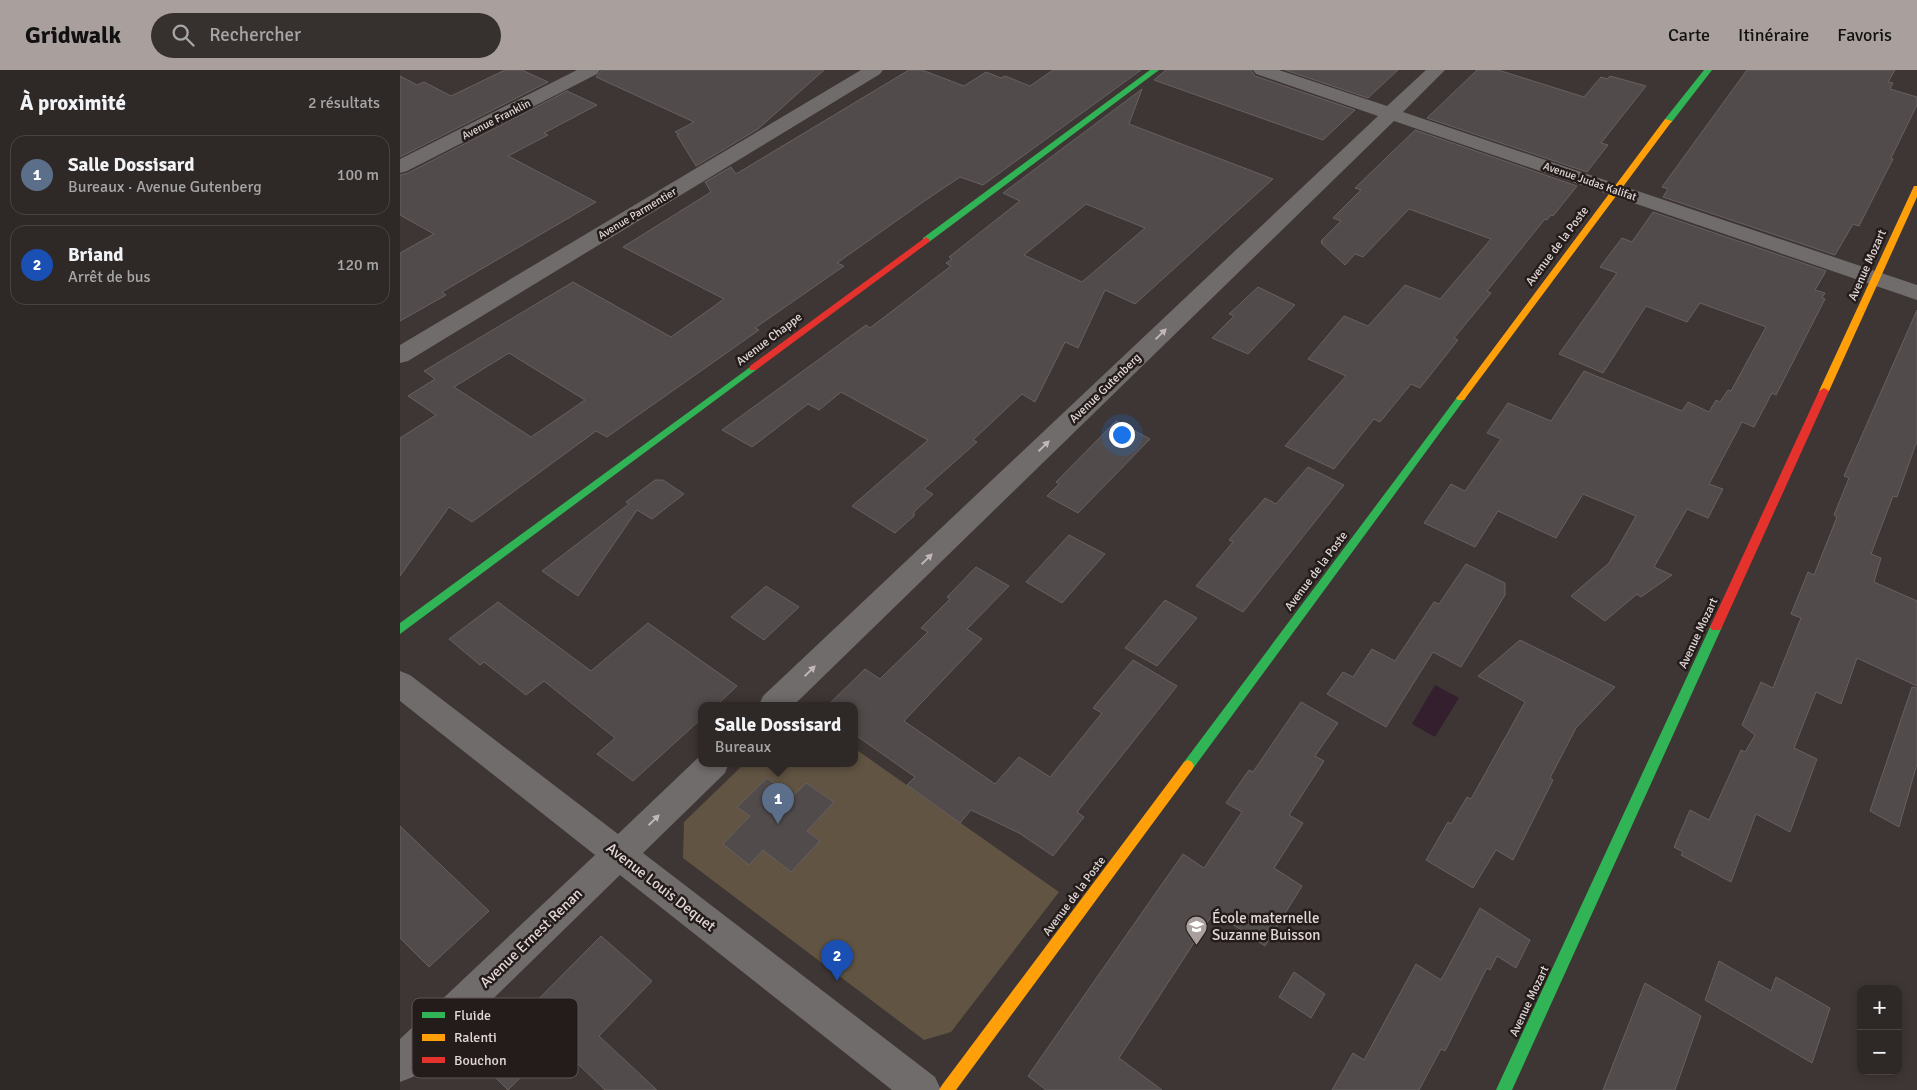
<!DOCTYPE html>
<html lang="fr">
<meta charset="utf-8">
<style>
:root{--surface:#2e2827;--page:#36302f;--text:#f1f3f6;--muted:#a7a6a7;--line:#494444;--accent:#a99f9d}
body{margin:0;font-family:Signika,sans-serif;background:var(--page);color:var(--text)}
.controls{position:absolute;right:15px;bottom:15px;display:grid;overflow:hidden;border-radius:10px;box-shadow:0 2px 8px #0003}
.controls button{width:45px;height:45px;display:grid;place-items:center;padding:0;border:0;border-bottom:1px solid var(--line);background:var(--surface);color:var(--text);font:25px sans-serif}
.you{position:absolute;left:721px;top:364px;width:18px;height:18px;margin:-12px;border:4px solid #fff;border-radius:50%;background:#1a73e8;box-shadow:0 0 0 8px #1a73e833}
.badge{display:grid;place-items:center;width:32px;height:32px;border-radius:50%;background:var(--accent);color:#fff;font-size:16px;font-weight:700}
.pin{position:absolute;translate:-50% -41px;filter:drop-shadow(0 1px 2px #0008)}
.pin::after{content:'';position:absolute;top:26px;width:18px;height:15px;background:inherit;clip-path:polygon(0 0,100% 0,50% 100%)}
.popup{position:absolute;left:298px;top:632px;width:160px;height:65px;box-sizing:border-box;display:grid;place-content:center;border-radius:10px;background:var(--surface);filter:drop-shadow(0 1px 4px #0005);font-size:16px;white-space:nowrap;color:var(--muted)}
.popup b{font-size:19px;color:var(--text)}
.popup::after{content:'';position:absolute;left:50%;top:100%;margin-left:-10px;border:10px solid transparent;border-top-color:var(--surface)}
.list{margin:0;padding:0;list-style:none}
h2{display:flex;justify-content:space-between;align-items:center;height:65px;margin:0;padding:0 20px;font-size:21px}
h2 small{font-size:16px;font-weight:400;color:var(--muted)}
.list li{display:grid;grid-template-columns:32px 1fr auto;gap:15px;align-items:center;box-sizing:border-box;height:80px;margin:0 10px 10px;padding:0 10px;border:1px solid var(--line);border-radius:15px}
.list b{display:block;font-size:19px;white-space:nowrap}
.list p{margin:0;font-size:16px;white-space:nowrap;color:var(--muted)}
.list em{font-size:16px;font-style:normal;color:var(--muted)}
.icon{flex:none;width:28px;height:28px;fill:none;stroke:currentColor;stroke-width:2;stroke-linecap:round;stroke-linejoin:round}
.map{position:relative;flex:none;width:1517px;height:1020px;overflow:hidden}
header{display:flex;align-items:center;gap:30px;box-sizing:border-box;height:70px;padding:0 25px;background:var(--accent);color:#111}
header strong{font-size:24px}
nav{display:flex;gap:28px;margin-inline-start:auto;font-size:18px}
.search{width:350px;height:45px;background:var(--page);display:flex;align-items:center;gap:12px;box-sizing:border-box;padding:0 18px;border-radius:28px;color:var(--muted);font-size:19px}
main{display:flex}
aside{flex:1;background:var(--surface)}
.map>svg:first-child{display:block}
.green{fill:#615443}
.water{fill:#331f2d}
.building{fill:#514b4b;stroke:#686061;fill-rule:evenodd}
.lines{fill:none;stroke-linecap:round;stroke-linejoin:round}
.street{fill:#706c6b;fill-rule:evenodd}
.fast{fill:#30b455;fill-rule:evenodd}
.slow{fill:#ff9f0a;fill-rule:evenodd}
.jam{fill:#e5322d;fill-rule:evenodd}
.oneway{fill:#c0b7b6}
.labels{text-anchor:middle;stroke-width:5;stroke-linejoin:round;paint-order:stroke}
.far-street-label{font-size:11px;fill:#e2d7d6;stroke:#231c1b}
.street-label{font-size:12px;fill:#e2d7d6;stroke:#231c1b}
.near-street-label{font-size:15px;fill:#e2d7d6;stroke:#231c1b}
.near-poi-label{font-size:15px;fill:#e2d7d6;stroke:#231c1b;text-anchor:start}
.key{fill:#231c1b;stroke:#5c5453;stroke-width:1}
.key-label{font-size:14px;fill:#e2d7d6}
</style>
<header>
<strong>Gridwalk</strong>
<div class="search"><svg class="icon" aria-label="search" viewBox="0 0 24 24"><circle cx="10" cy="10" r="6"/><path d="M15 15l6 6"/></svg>Rechercher</div>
<nav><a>Carte</a><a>Itinéraire</a><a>Favoris</a></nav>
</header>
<main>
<aside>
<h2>À proximité<small>2 résultats</small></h2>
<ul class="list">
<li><span class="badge" style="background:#5c6f8a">1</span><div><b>Salle Dossisard</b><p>Bureaux · Avenue Gutenberg</p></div><em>100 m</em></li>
<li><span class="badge" style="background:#1a4fb4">2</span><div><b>Briand</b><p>Arrêt de bus</p></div><em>120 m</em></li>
</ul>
</aside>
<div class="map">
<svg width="1517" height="1020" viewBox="0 0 1517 1020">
<rect width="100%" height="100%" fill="#3e3634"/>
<path class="green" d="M454,678L659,822L551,962L524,970L283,788L284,752L345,693H454Z"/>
<path class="water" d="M1035,615L1059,628L1035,667L1012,654Z"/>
<g class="building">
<path d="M105,0H122L148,12L0,87V6L17,15L24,12L51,26Z"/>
<path d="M202,0H424L358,59L296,96L277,65L279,64L275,62L294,52L196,7Z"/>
<path d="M509,0H522L564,16L586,2L601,8L605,6L630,16L653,0H741L583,115L560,107L523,132L437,193L444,196L355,258L359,260L207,367L196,361L72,452L49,437L0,506V368L36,345L8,326L35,309L24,301L173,212L271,267L324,229L223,177L311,122L305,112L331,97L336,104ZM109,283L185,330L131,367L54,317Z"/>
<path d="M766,0H851L855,6L955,40L923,70L754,10Z"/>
<path d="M885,0H998L968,28Z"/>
<path d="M1077,0H1098L1184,27L1201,7L1207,9L1210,6L1246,16L1201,73L1208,75L1187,102L1027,48Z"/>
<path d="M1347,0H1495L1488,12L1493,13L1490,19L1517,27V35L1491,88L1493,89L1459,156L1453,154L1435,185L1263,127L1268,119L1262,117Z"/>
<path d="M742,19L729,54L873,109L735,234L705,220L678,278L665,272L635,332L622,324L573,370L577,372L524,419L533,424L514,442V446L495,463L452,436L528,370L441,322L419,340L408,334L352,377L322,360L466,255L470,258L551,196L546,193L552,189L549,187L620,131L603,123ZM686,134L745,158L682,212L624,185Z"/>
<path d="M167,21L197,35L144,63L148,65L108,86L196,132L42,222L46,225L0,251V183L34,164L0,145V105L8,103Z"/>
<path d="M1015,60L1177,116L1153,146L1151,145L1147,150L1145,149L1087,221L1091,223L1054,268L1058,270L1020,318L1011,314L980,352L974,349L934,399L885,376L946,306L908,289L944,246L968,256L1005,215L1040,229L1091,169L1009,139L963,187L955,184L945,195L921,173L923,171H921L941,151L933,148L961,120L955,118Z"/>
<path d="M1253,142L1426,201L1415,220L1425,223L1422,228L1425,229L1376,325L1372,323L1354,357L1342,352L1309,414L1323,419L1308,448L1287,439L1254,497L1272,505L1241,527L1237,524L1205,551L1171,526L1209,493L1236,446L1183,424L1156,468L1098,441L1075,477L1024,453L1051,414L1065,421L1101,369L1087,363L1108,333L1151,351L1184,301L1282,341L1288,332L1309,342L1316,330L1320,332L1328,320L1331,321L1366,257L1300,233L1287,252L1246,236L1203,303L1159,284L1217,203L1200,197L1222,168L1232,172Z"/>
<path d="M858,217L895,235L848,284L812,268L834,246L829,244Z"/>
<path d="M1517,240V371L1497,427L1493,426L1471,484L1481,488L1474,512L1517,531V616L1457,588L1441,634L1416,622L1394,678L1417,689L1390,762L1356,744L1331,812L1281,785L1283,782L1274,777L1290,740L1309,750L1341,680L1345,682L1355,665L1342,655L1361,612L1373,618L1401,548L1391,544L1408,502L1414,505L1437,447L1434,445L1449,408L1444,406Z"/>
<path d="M716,351L750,369L678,443L647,426L659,414L656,412Z"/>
<path d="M908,397L944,415L843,542L796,516L833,472L829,470L865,428L876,434Z"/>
<path d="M255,410H263L284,424L252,449L237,440L178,526L142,501L229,434L226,432Z"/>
<path d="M669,465L705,484L662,533L626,512Z"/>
<path d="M1066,494L1105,513V525L1061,597L1033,582L986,657L927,624L943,602L953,607L972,579L995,591L1034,532L1039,534Z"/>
<path d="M576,497L609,516L567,559L582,569L504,651L595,714L619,687L650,707L702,643L693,638L733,590L777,616L677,742L684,747L653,786L619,763L571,740L560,753L507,715L515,707L454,664V635H428L465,599L480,609L528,562L521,558L550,529L547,527Z"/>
<path d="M366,516L399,537L364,570L331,547Z"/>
<path d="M765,530L797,548L757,596L725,578Z"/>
<path d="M98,532L191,601L248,553L337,616L317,635H302V648L233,711L197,684L215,668L144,611L126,625L84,592L80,595L49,569Z"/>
<path d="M1120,570L1215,617L1176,658L1150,708L1153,710L1113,790L1096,780L1073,818L1026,790L1048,752L1051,754L1067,727L1071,729L1125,632L1078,606Z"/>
<path d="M1512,617L1517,618V694L1499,757L1470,741Z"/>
<path d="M901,632L938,653L915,686L924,691L889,745L903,753L874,798L902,816L865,876L814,842L719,988L762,1020H646L628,1006L783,784L804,798L842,742L826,733L849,700L853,702Z"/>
<path d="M367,708L392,727L406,713L434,732L407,761L420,771L391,802L363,780L349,795L323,774L350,746L337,737Z"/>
<path d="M0,756L89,841L29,897L0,868Z"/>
<path d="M1080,838L1130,870L1116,898L1097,886L1090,900L1087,898L1045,981L1041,979L1019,1020H932L953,983L964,990L1016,894L1041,910Z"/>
<path d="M201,866L252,911L199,966L257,1020H205L155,972L108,1020L78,990Z"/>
<path d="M1319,891L1371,921L1376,907L1430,938L1412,993L1305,930Z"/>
<path d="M894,902L925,924L911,948L879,927Z"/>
<path d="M1245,913L1301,946L1275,1020H1203Z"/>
</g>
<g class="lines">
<g class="street">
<path d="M177,0H200L197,4L7,101L0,103V89Z"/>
<path d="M461,0H483L480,4L8,291L0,293V275Z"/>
<path d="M853,0H879L987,36L1026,0H1045L1003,42L1517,215V230L994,51L394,635H359L363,626L978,46L856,4Z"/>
<path d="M0,601L10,605L218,764L302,684V693H329L325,703L243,783L535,1007L541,1020H492L220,805L13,1007L0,1012V969L195,785L0,631Z"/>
</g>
<g class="fast">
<path d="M750,0H759L529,172H523V168Z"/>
<path d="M1304,0H1312L1271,53H1265V49Z"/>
<path d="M353,295L356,296V300L0,564V553Z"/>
<path d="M1061,325L1064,326L1066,328L1064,330L792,700L788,702L784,700L782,696L784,692L1058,326Z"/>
<path d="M1316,552L1320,554L1322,557L1112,1020H1096L1310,557L1312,554Z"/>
</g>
<g class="slow">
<path d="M1265,49L1272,51L1064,330H1058L1056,328L1058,326Z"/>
<path d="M1514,116H1517V127L1429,321L1427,323H1421L1419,321Z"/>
<path d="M788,690L792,692L794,696L792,700L556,1020H539L542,1015L784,692Z"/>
</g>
<g class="jam">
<path d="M526,167L530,170L529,172L356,300H350V296Z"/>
<path d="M1424,318L1429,321L1322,557L1320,560H1312L1310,557L1419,321Z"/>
</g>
</g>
<defs><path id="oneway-solid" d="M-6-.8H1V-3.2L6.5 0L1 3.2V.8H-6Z" transform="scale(1.25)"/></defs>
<g class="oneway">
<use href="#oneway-solid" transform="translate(761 264) rotate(-44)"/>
<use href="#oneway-solid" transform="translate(644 376) rotate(-44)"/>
<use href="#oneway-solid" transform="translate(527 489) rotate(-44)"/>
<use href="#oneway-solid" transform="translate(410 601) rotate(-44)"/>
<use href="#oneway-solid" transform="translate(254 750) rotate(-44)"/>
</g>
<defs>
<symbol id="school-pin" viewBox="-11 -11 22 30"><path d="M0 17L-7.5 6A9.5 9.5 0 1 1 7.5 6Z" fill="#a99f9d" stroke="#231c1b"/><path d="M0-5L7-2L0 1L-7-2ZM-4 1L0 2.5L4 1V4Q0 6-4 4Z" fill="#fff"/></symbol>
</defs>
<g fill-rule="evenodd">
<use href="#school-pin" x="784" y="844" width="25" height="34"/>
</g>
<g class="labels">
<g class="far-street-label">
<text transform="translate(96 49) rotate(-27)" y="4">Avenue Franklin</text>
<text transform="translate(1190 111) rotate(19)" y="4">Avenue Judas Kalifat</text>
<text transform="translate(237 143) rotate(-31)" y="4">Avenue Parmentier</text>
</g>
<g class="street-label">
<text transform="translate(1157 176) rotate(-53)" y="4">Avenue de la Poste</text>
<text transform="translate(1467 195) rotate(-66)" y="4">Avenue Mozart</text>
<text transform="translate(369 269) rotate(-37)" y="4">Avenue Chappe</text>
<text transform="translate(705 318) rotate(-44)" y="4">Avenue Gutenberg</text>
<text transform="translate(916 501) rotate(-53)" y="4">Avenue de la Poste</text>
<text transform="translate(1298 563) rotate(-65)" y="4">Avenue Mozart</text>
<text transform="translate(674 826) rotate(-53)" y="4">Avenue de la Poste</text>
<text transform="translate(1129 931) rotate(-65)" y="4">Avenue Mozart</text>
</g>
<g class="near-street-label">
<text transform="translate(261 817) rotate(38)" y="5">Avenue Louis Dequet</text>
<text transform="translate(131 868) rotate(-44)" y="5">Avenue Ernest Renan</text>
</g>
<g class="near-poi-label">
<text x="812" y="853">École maternelle<tspan x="812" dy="17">Suzanne Buisson</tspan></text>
</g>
</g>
<rect x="12" y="928" width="166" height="80" rx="8" class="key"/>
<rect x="22" y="942" width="23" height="6" fill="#30b455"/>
<rect x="22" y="964" width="23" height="7" fill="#ff9f0a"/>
<rect x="22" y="987" width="23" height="6" fill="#e5322d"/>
<g class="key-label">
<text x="54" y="950">Fluide</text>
<text x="54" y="972">Ralenti</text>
<text x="54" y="995">Bouchon</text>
</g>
</svg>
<div class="controls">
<button>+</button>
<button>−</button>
</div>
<div class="you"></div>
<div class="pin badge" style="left:378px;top:754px;background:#5c6f8a">1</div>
<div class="popup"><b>Salle Dossisard</b>Bureaux</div>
<div class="pin badge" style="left:437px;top:911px;background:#1a4fb4">2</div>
</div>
</main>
